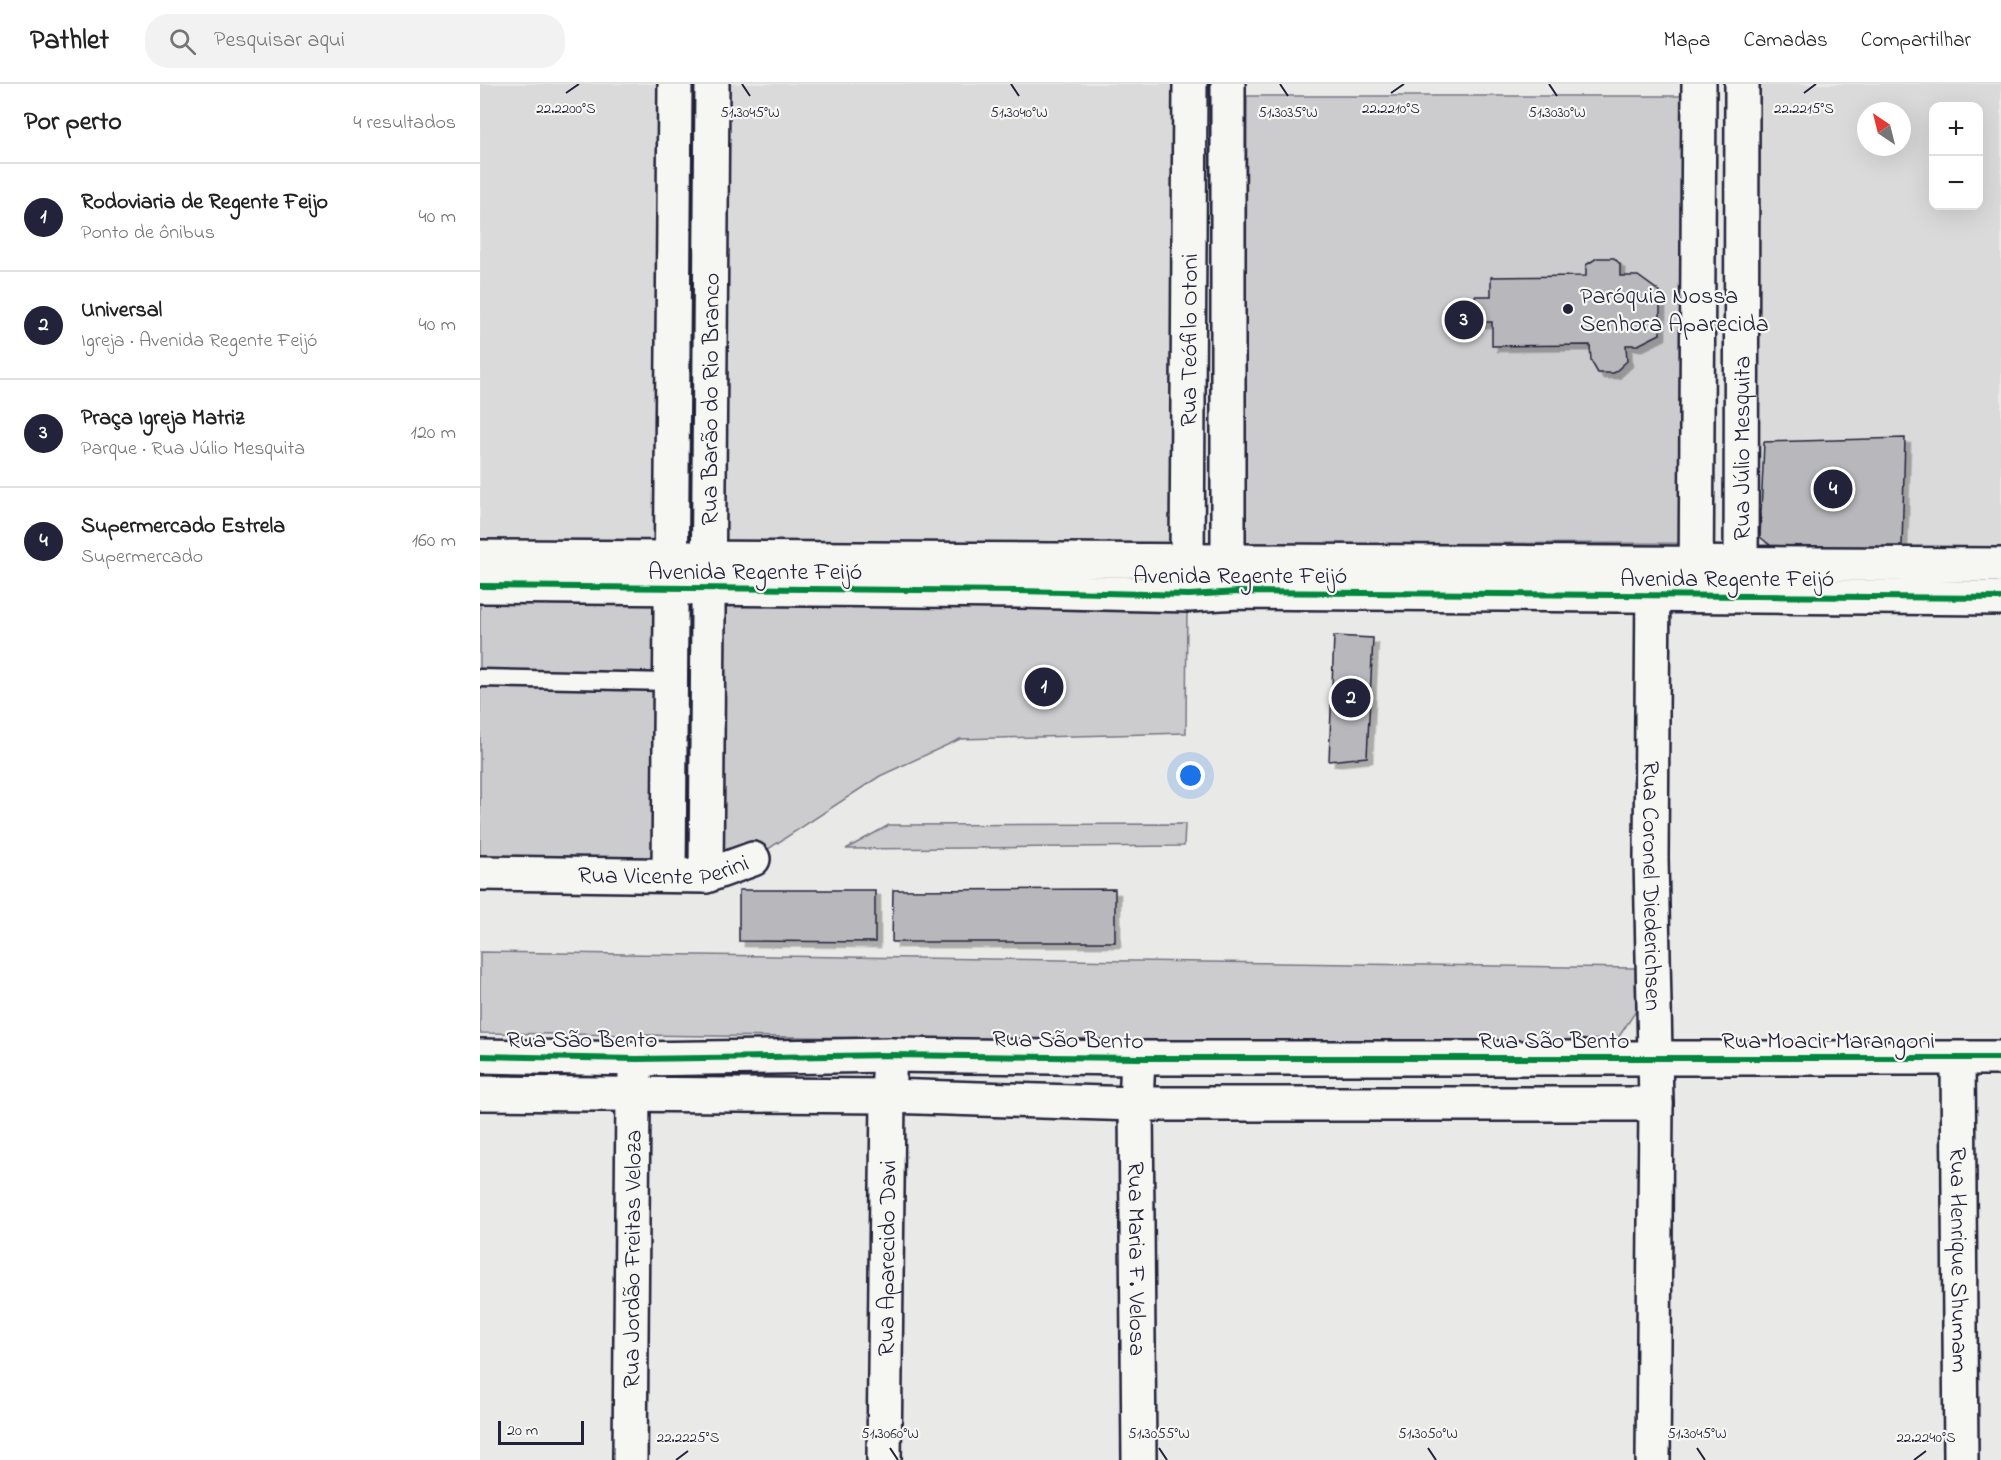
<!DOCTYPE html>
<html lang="pt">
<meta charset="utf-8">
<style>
:root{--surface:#fff;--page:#f2f2f2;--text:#222;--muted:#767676;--line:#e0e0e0;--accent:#22223b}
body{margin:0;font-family:"Indie Flower",sans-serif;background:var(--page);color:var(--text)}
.controls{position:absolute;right:18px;top:18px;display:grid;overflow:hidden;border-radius:12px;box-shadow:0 6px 24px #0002}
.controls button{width:54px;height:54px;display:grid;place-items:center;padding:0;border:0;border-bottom:2px solid var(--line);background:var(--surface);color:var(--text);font:30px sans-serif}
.compass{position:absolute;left:1377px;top:18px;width:54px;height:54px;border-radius:50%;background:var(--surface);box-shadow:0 6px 24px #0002;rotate:325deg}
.scale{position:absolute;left:18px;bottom:15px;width:86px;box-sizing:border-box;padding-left:6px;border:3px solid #22223b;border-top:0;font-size:16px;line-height:21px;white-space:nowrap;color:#22223b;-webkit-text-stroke:4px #f6f6f2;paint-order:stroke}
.you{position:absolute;left:711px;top:692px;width:21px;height:21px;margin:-15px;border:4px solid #fff;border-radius:50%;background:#1a73e8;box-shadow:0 0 0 9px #1a73e833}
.badge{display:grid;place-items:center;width:39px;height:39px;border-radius:50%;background:var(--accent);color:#fff;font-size:20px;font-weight:700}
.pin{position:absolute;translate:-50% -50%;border:3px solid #fff;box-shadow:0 2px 6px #0006}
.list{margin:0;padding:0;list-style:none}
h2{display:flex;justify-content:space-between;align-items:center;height:78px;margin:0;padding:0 24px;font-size:26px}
h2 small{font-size:20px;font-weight:400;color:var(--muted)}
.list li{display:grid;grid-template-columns:39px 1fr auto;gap:18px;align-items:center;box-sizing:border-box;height:108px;padding:0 24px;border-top:2px solid var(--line)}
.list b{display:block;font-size:22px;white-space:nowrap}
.list p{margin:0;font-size:20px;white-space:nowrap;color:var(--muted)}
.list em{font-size:20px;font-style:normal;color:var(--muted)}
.icon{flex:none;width:33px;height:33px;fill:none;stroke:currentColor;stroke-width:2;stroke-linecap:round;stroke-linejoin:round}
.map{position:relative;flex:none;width:1521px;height:1376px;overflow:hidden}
header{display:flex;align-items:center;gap:36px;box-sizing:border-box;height:84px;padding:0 30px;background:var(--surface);border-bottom:2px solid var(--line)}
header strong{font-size:28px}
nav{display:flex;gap:33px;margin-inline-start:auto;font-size:21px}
.search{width:420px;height:54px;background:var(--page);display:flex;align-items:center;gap:15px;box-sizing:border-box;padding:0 21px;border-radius:24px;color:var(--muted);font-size:22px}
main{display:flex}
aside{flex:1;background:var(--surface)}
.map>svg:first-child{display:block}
.built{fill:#dadada;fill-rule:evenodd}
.green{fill:#ccccce;stroke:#777784;stroke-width:1.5}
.building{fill:#b8b8bc;stroke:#22223b;stroke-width:1.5;filter:url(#shadow)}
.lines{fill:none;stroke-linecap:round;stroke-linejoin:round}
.service-casing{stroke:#22223b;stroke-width:21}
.minor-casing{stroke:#22223b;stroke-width:38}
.tertiary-casing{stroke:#22223b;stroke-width:38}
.service{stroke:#f6f6f2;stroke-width:16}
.minor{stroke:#f6f6f2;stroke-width:33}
.tertiary{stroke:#f6f6f2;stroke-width:33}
.cycleway-casing{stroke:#f6f6f2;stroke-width:10}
.cycleway{stroke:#00873e;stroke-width:6}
.ticks{fill:none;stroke:#22223b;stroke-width:2}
.poi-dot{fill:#22223b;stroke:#f6f6f2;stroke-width:2}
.labels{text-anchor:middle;stroke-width:4.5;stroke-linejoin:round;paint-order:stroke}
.poi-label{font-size:24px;fill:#22223b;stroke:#f6f6f2;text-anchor:start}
.street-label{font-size:24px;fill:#22223b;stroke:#f6f6f2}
.ticks-label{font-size:15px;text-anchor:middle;fill:#22223b;stroke:#f6f6f2;stroke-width:4.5;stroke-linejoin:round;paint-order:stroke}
</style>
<header>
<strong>Pathlet</strong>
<div class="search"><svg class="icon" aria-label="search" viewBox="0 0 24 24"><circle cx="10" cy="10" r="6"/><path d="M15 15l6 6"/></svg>Pesquisar aqui</div>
<nav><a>Mapa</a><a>Camadas</a><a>Compartilhar</a></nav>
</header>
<main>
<aside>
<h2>Por perto<small>4 resultados</small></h2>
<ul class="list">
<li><span class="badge">1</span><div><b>Rodoviaria de Regente Feijo</b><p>Ponto de ônibus</p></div><em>40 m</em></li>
<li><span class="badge">2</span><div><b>Universal</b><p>Igreja · Avenida Regente Feijó</p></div><em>40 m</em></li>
<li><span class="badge">3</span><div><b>Praça Igreja Matriz</b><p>Parque · Rua Júlio Mesquita</p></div><em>120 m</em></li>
<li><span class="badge">4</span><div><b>Supermercado Estrela</b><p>Supermercado</p></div><em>160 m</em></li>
</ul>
</aside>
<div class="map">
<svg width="1521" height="1376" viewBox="0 0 1521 1376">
<defs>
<filter id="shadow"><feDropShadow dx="5.5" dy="5.5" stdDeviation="0" flood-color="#0004"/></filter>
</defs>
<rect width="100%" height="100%" fill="#e9e9e7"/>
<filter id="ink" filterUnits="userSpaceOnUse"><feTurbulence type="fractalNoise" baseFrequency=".0167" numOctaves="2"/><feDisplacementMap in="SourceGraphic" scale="12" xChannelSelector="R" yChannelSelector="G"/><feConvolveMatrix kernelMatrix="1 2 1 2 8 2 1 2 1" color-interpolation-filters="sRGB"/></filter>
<g filter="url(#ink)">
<g class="built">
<path d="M0,0H195L192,474L0,473Z"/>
<path d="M232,0H710L707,477L229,474Z"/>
<path d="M1262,0H1521V481L1261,480ZM1454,22H1498V122H1454ZM1386,27H1422V63H1386Z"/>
</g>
<g class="green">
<path d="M767,12H1203L1201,459L765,460Z"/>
<path d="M0,502L192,504L189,774L0,772Z"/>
<path d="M229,504L707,519L706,649L480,655L400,692L273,775H227Z"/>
<path d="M705,740L704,762L366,765L409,741Z"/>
<path d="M0,868L1155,884L1156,927L1138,954L1100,972L713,958L0,949Z"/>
</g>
<g class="building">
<path d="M1117,174H1134L1140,180V192H1158L1180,208V250L1158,261H1146L1147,277L1134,289H1118L1111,277L1110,261L1012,262V238H995V212H1011V193L1106,192V181Z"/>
<path d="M1425,354L1422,462L1295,465L1280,453L1284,358Z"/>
<path d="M854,552L893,554L887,673L849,677Z"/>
<path d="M635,805V858H412L413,806Z"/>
<path d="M259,806H395V858L259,857Z"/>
</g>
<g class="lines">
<defs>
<path id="service" d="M0,594L191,598"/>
<g id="minor">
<path d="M748,504V0"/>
<path id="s1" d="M709,505L707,477L710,0"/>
<path d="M1216,508L1219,0"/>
<path id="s2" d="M1261,508L1262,0"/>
<path id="s3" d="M0,789L226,792L273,775"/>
<path d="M189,791L195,0"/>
<path id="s4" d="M226,792L232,0"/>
<path id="s5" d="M658,974L656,1020L659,1376"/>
<path id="s6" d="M1478,975L1481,1376"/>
<path id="s7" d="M150,1376L153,1011L157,975"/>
<path id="s8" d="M404,1376L408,1012L410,971"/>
</g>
<g id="tertiary">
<path d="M0,473L1521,481"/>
<path id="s9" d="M1173,490L1171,774L1176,1020L1173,1376"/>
<path d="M0,502L539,507L709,511L758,508L1521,514"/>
<path d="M0,972L157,975L410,971L658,974H1521"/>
<path d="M0,1009L408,1012L656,1020H1176"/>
</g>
</defs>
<use href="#service" class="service-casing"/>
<use href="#minor" class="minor-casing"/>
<use href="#tertiary" class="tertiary-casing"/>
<use href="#service" class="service"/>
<use href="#minor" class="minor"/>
<use href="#tertiary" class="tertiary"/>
<defs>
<g id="cycleway">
<path d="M0,502L539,507L709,511L758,508L1521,514"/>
<path d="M0,972L157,975L410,971L658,974H1521"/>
</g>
</defs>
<use href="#cycleway" class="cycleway-casing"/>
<use href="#cycleway" class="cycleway"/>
</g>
</g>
<path class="ticks" d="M262,0L270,12M531,0L539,12M800,0L808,12M1069,0L1077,12M86,9L99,0M911,9L924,0M1324,9L1336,0M410,1364L418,1376M679,1364L687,1376M948,1364L956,1376M1217,1364L1225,1376M196,1376L208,1367M1434,1376L1446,1367"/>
<circle class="poi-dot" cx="1088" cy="225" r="6"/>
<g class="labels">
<g class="poi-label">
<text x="1100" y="219">Paróquia Nossa<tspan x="1100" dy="28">Senhora Aparecida</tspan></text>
</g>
<g class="street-label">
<text dy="8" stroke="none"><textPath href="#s1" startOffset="249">Rua Teófilo Otoni</textPath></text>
<text dy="8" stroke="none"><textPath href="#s4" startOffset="477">Rua Barão do Rio Branco</textPath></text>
<text dy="8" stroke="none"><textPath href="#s2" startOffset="144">Rua Júlio Mesquita</textPath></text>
<text x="275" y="495">Avenida Regente Feijó</text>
<text x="760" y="499">Avenida Regente Feijó</text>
<text x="1247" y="502">Avenida Regente Feijó</text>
<text dy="8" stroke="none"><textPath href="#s3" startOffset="184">Rua Vicente Perini</textPath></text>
<text dy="8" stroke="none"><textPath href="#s9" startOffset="312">Rua Coronel Diederichsen</textPath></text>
<text x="102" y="963">Rua São Bento</text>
<text transform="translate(588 955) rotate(1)" y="8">Rua São Bento</text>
<text x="1074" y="964">Rua São Bento</text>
<text x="1348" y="964">Rua Moacir Marangoni</text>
<text dy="8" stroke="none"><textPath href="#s8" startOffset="202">Rua Aparecido Davi</textPath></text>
<text dy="8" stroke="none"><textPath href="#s7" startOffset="201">Rua Jordão Freitas Veloza</textPath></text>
<text dy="8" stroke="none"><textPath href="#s5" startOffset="201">Rua Maria F. Velosa</textPath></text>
<text dy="8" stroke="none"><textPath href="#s6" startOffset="201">Rua Henrique Shumam</textPath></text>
</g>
</g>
<g class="ticks-label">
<text x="911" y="29">22.2210°S</text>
<text x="86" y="29">22.2200°S</text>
<text x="1324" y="29">22.2215°S</text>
<text x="270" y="33">51.3045°W</text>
<text x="539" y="33">51.3040°W</text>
<text x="808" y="33">51.3035°W</text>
<text x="1077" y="33">51.3030°W</text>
<text x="410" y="1354">51.3060°W</text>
<text x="679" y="1354">51.3055°W</text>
<text x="948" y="1354">51.3050°W</text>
<text x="1217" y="1354">51.3045°W</text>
<text x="208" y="1358">22.2225°S</text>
<text x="1446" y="1358">22.2240°S</text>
</g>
</svg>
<div class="controls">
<button>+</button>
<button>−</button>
</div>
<svg class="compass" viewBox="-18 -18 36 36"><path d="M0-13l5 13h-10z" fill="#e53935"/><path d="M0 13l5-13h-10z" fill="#767676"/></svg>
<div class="scale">20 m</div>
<div class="you"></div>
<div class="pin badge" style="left:564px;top:603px">1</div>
<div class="pin badge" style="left:871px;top:614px">2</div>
<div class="pin badge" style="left:984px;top:236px">3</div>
<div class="pin badge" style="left:1353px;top:405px">4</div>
</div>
</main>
